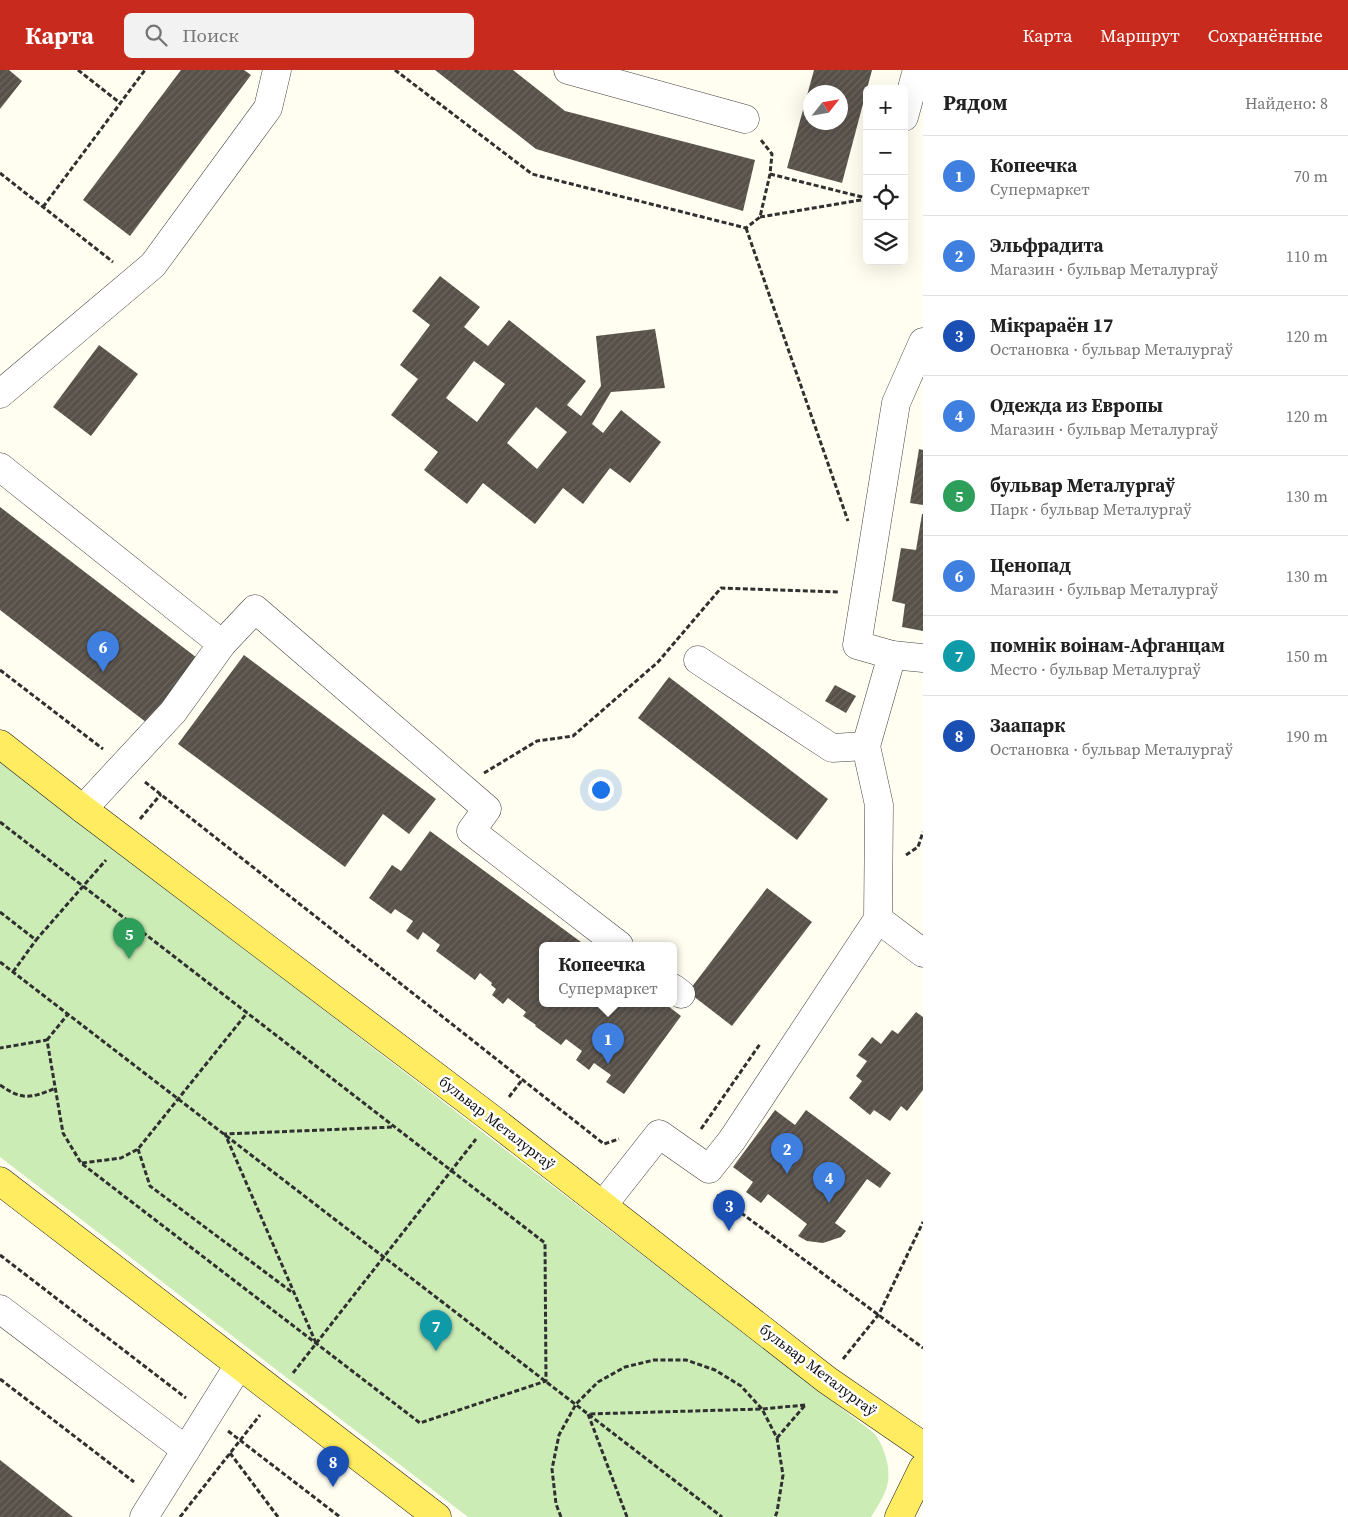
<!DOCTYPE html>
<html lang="ru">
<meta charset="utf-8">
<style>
:root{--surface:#fff;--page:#f2f2f2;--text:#222;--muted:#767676;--line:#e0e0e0;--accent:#c82a1d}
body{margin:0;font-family:"Source Serif 4",serif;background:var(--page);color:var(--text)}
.controls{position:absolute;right:15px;top:15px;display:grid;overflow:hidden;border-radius:8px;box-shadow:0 5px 20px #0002}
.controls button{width:45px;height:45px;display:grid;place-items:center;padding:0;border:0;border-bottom:1px solid var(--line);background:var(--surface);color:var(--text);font:25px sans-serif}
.compass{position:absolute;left:803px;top:15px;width:45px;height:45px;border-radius:50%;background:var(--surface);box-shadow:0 5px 20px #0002;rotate:59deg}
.you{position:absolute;left:600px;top:719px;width:18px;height:18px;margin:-12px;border:4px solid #fff;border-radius:50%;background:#1a73e8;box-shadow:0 0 0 8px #1a73e833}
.badge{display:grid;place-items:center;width:32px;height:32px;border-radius:50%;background:var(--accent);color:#fff;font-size:16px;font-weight:700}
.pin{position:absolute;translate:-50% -41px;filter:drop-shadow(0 1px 2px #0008)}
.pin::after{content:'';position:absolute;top:26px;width:18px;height:15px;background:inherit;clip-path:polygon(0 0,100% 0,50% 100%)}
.popup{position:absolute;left:539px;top:872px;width:138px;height:65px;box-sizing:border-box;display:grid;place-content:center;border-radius:8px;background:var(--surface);filter:drop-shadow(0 1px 4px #0005);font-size:16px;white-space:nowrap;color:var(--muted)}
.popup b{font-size:19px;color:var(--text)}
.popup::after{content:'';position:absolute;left:50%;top:100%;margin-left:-10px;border:10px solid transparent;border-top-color:var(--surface)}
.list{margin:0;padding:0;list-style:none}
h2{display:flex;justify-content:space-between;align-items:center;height:65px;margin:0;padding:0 20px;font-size:21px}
h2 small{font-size:16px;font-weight:400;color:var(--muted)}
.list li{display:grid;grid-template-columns:32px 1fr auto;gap:15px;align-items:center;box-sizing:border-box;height:80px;padding:0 20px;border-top:1px solid var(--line)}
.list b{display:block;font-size:19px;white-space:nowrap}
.list p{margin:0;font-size:16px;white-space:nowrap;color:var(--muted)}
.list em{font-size:16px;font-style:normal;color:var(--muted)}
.icon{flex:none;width:28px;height:28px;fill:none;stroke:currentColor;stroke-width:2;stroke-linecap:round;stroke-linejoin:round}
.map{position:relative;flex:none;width:923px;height:1447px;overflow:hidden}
header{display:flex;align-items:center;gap:30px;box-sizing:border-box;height:70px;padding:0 25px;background:var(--accent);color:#fff}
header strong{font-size:24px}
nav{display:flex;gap:28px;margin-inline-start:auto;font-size:18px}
.search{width:350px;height:45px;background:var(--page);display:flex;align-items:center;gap:12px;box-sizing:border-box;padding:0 18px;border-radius:8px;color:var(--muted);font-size:19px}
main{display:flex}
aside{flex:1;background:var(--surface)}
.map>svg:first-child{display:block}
.park{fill:#ccecb6}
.building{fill:url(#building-hatch);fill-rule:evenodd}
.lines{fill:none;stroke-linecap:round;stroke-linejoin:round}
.minor-casing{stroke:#414141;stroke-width:29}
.major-casing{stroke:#1f1f1f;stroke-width:29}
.path{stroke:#303030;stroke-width:3;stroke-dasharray:5 2.5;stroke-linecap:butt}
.minor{stroke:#fff;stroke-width:28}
.major{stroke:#ffec60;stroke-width:28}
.labels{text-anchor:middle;stroke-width:5;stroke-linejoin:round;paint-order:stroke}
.street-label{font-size:15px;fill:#0e0e0e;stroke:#fff}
</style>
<header>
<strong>Карта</strong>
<div class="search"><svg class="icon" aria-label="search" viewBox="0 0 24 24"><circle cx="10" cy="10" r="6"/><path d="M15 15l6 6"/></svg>Поиск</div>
<nav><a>Карта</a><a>Маршрут</a><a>Сохранённые</a></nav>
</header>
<main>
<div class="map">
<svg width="923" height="1447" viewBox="0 0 923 1447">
<defs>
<pattern id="building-hatch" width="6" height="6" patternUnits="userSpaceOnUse" patternTransform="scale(1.25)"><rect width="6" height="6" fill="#58514a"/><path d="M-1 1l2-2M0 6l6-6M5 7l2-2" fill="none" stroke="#6b6560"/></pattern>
</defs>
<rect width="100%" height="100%" fill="#fffef0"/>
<path class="park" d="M0,691L875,1364C886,1380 893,1404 885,1422C881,1431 876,1439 871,1447H468L0,1087Z"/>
<g class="building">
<path d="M0,0H9L22,11L0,39Z"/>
<path d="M181,0H244L251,5L130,166L83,130Z"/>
<path d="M435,0H513L565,41L755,90L743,141L536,79Z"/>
<path d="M814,0H872L842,113L787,98ZM811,22H841V52H811Z"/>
<path d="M440,206L480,237L464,257L488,276L509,250L586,311L567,335L581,346L601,316L596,266L655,259L665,318L611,322L592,354L603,363L621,340L661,372L630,413L610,398L583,434L563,418L535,454L483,413L467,434L424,400L438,382L391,345L418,309L400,295L430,255L412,241ZM474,291L505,314L477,352L446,328ZM536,337L567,362L537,399L507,373Z"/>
<path d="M99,275L138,304L91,366L53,337Z"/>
<path d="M919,379L923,380V435L910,433Z"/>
<path d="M0,437L201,591L151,656L0,540Z"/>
<path d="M922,444H923V561L902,557L905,534L892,531L901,478L916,480Z"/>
<path d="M244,585L436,729L409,764L383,744L345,797L178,674Z"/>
<path d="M669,607L828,729L797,770L638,648Z"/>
<path d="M835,615L856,626L846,643L825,631Z"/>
<path d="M430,761L585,875H543V933H664L681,946L624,1024L606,1012L611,1005L594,993L589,1000L576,990L582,981L566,969L561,975L535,956L536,955L523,946L526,942L508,928L503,934L492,925L496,919L491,915L492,913L480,903L475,910L436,881L440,875L423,862L418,870L406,861L413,851L395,839L391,844L369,828L392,795L401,801Z"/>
<path d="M767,818L812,852L732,956L688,922Z"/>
<path d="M916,942L923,947V1020L907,1041L901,1036L890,1051L874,1040L870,1045L849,1028L862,1011L856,1006L867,991L858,985L872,967L881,974L892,960L898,964Z"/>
<path d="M775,1040L795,1055L806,1040L891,1103L880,1118L867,1109L835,1153L846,1161L841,1167L823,1173L807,1171L798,1166L807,1154L768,1124L761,1133L746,1122L753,1112L733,1097Z"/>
<path d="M0,1390L73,1447H0Z"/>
</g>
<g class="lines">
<defs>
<g id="minor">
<path d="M568,0L745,49"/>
<path d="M904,47L917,0"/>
<path d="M923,272L896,333L857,575L892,585L923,588"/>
<path d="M0,324L153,195L268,38L277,0"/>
<path d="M0,397L222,574"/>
<path d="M698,590L832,678L866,676"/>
<path d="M83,739L173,642L222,574L255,539L487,739L471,761L619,875"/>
<path d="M878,849L923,883"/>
<path d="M673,918L681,924"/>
<path d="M603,1135L659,1064L709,1099L732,1070L878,849L879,735L866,676L892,585"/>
<path d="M0,1239L186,1380"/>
<path d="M144,1447L239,1295"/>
</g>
<g id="major">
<path d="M0,674L83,739L492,1049L827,1310L923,1376"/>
<path d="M0,1111L437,1447"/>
<path d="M899,1447L923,1398"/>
</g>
</defs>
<use href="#minor" class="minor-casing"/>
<use href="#major" class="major-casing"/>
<g class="path">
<path d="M78,0L120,33"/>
<path d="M395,0L532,104L746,158L760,147L770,104L772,84L761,70"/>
<path d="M0,103L113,192"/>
<path d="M770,104L866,128"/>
<path d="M43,137L145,0"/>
<path d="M760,147L867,129"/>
<path d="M746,158L848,451"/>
<path d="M0,600L103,679"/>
<path d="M484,703L537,671L573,666L658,592L721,518L839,522"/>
<path d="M145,712L604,1074L619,1069"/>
<path d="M140,749L161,724"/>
<path d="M0,752L545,1173L546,1311L420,1353L81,1093L63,1063L47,970L0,978"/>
<path d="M906,785L918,777L923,762"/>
<path d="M0,842L36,870L106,790"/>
<path d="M0,892L722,1447"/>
<path d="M13,902L36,870"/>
<path d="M47,970L68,944"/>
<path d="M0,1015C23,1031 31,1028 56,1018"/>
<path d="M509,1027L522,1010"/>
<path d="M701,1059L760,974"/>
<path d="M138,1079L150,1116L293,1223"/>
<path d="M82,1093L121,1088L138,1079L247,943"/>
<path d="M717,1125L923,1278"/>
<path d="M0,1185L186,1328"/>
<path d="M316,1273L225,1064L394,1057"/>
<path d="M843,1289L879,1244L923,1152"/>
<path d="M293,1303L476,1069"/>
<path d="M0,1309L134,1412"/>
<path d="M228,1361L340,1447"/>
<path d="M777,1368L806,1334"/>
<path d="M230,1383L278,1447"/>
<path d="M180,1447L260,1345"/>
<path d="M561,1447L556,1434L552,1399L559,1365L576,1334L598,1312L625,1297L654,1290H686L715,1300L741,1316L762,1339L777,1368L783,1405L777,1442L775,1447"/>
<path d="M627,1447L588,1344L762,1339L805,1335"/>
</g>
<use href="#minor" class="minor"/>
<use href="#major" class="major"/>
</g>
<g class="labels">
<g class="street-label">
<text transform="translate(497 1053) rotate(38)" y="5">бульвар Металургаў</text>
<text transform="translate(818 1300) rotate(37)" y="5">бульвар Металургаў</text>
</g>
</g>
</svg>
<div class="controls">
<button>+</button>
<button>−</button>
<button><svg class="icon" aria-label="locate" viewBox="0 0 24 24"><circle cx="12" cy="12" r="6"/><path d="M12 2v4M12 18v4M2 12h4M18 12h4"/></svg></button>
<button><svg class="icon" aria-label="layers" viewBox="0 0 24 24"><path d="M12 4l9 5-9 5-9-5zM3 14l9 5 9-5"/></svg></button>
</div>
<svg class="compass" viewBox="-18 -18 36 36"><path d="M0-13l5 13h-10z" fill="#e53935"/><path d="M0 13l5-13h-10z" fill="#767676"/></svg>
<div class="you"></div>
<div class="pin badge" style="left:608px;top:994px;background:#3f7fe0">1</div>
<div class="popup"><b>Копеечка</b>Супермаркет</div>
<div class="pin badge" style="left:787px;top:1104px;background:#3f7fe0">2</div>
<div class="pin badge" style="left:729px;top:1161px;background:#1a4fb4">3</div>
<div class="pin badge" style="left:829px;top:1133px;background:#3f7fe0">4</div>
<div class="pin badge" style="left:129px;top:889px;background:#2e9e5b">5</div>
<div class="pin badge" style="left:103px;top:602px;background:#3f7fe0">6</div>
<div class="pin badge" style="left:436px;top:1281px;background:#0f9aa8">7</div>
<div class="pin badge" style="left:333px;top:1417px;background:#1a4fb4">8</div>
</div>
<aside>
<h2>Рядом<small>Найдено: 8</small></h2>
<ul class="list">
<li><span class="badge" style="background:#3f7fe0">1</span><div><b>Копеечка</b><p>Супермаркет</p></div><em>70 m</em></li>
<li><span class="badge" style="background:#3f7fe0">2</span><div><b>Эльфрадита</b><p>Магазин · бульвар Металургаў</p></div><em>110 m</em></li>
<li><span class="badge" style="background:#1a4fb4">3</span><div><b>Мікрараён 17</b><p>Остановка · бульвар Металургаў</p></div><em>120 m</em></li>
<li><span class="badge" style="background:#3f7fe0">4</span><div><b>Одежда из Европы</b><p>Магазин · бульвар Металургаў</p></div><em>120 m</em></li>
<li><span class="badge" style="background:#2e9e5b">5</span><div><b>бульвар Металургаў</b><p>Парк · бульвар Металургаў</p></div><em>130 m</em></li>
<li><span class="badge" style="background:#3f7fe0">6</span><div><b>Ценопад</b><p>Магазин · бульвар Металургаў</p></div><em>130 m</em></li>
<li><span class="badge" style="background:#0f9aa8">7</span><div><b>помнік воінам-Афганцам</b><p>Место · бульвар Металургаў</p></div><em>150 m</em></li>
<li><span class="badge" style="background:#1a4fb4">8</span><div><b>Заапарк</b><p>Остановка · бульвар Металургаў</p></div><em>190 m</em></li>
</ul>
</aside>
</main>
